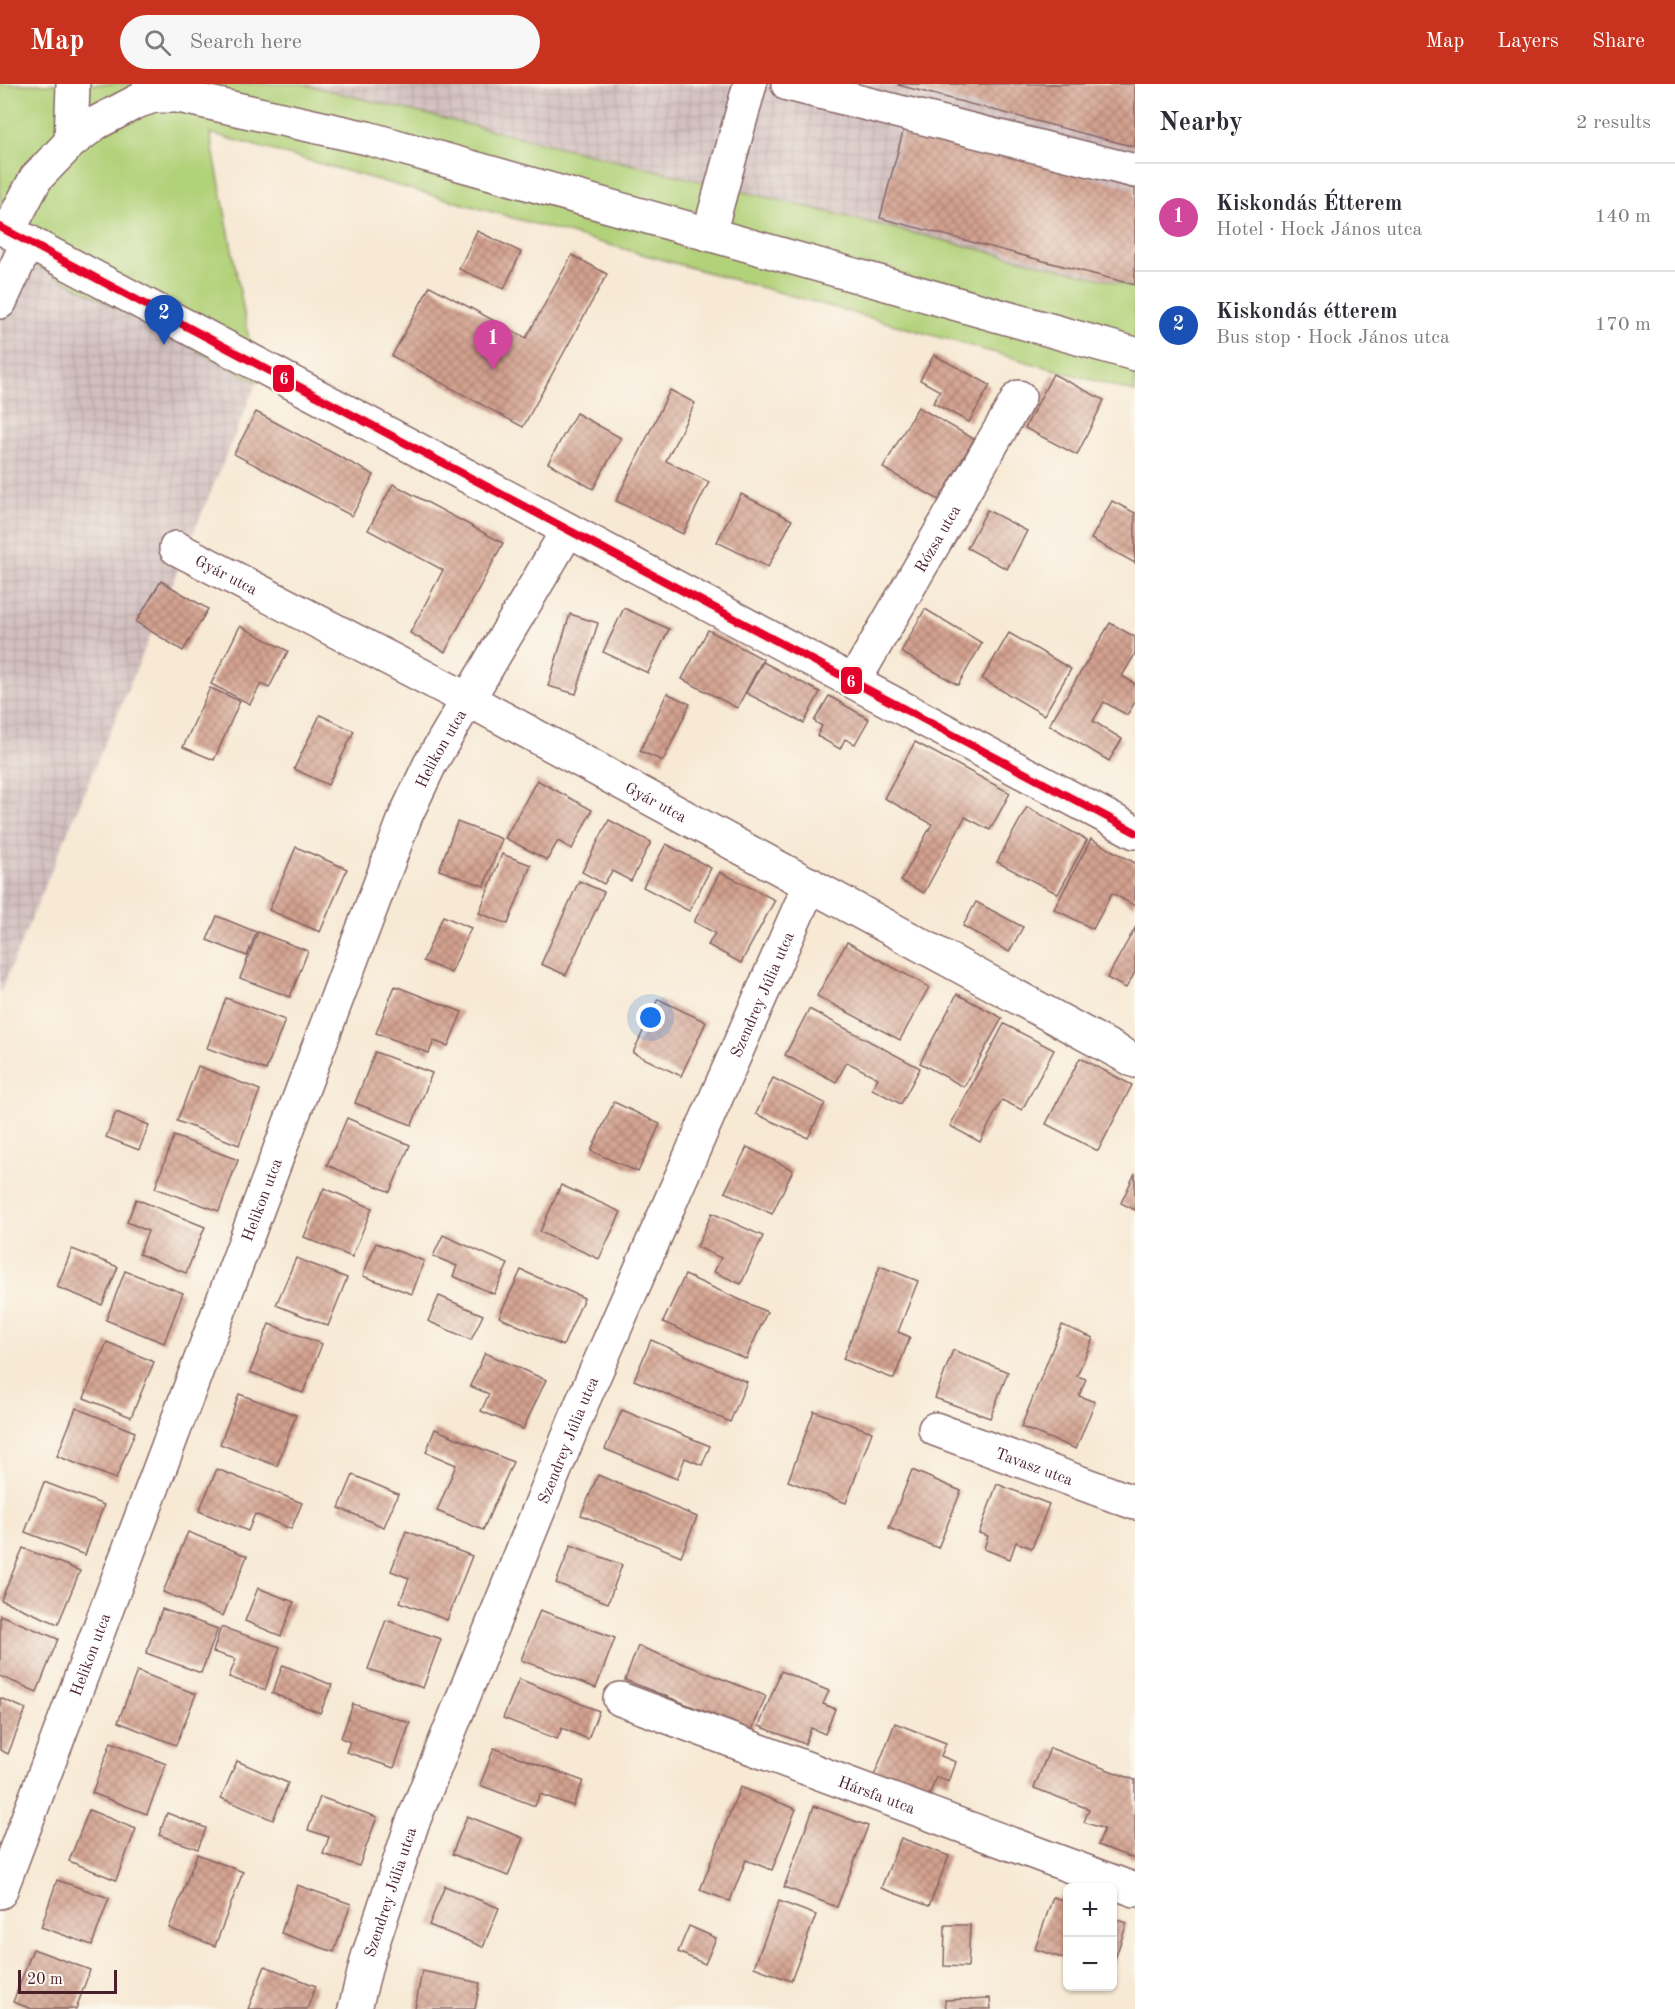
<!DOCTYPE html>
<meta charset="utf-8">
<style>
:root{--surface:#fff;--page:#f7f7f7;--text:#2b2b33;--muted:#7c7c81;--line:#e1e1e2;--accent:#c8321e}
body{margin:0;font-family:"Old Standard TT",serif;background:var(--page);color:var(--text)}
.controls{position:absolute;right:18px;bottom:18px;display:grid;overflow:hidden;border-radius:9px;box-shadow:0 2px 4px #0004}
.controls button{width:54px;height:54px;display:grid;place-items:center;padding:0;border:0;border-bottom:2px solid var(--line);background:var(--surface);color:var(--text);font:30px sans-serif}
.scale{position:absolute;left:18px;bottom:15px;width:99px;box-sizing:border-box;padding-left:6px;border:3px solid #4a1f2b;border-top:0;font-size:16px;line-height:21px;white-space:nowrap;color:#4a1f2b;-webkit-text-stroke:4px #fbf7ec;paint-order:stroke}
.you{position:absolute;left:651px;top:934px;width:21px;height:21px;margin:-15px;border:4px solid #fff;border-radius:50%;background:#1a73e8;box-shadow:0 0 0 9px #1a73e833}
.badge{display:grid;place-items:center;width:39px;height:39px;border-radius:50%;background:var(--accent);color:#fff;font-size:20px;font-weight:700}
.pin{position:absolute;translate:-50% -50px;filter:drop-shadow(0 2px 3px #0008)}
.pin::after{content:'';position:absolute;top:32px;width:21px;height:18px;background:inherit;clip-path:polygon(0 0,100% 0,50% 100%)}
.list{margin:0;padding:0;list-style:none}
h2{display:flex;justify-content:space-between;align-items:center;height:78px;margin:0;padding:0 24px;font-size:26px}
h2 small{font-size:20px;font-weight:400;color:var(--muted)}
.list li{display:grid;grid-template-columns:39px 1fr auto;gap:18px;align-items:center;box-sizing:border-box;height:108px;padding:0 24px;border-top:2px solid var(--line)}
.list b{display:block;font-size:22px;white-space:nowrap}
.list p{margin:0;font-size:20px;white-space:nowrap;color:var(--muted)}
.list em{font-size:20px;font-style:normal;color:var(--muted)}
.icon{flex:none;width:33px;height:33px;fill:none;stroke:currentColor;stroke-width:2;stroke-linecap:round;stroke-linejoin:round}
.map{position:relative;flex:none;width:1135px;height:1925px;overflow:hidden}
header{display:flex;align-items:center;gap:36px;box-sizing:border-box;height:84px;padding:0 30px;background:var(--accent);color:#fff}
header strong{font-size:28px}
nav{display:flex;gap:33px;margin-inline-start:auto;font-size:21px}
.search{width:420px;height:54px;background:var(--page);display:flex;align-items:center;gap:15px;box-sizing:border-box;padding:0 21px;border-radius:33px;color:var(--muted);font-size:22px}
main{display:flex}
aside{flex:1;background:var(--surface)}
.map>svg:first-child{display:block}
.industrial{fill:url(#industrial-grid)}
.grass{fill:#b2d27a;stroke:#7e7852;stroke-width:1.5}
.building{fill:url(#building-cross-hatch)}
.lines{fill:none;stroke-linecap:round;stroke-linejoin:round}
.minor-casing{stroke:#876666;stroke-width:36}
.major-casing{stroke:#876666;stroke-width:36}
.minor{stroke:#fff;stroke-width:33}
.major{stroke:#fff;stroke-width:33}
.bus-1-casing{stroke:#fbf7ec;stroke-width:12}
.bus-1{stroke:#e4002b;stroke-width:8}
.labels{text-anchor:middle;stroke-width:5;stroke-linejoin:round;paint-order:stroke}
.street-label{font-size:16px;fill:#4a1f2b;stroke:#fbf7ec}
.line-badge{stroke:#fbf7ec;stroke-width:2}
.badge-label{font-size:16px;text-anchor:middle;font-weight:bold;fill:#fff}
</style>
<header>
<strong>Map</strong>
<div class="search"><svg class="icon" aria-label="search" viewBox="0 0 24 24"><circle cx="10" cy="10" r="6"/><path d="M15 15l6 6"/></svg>Search here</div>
<nav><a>Map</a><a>Layers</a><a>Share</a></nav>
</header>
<main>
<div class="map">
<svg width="1135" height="1925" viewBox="0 0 1135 1925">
<defs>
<pattern id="industrial-grid" width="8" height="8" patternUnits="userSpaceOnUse" patternTransform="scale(1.5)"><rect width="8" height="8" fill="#d2bfbf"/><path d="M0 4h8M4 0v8" fill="none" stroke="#b6a4a4"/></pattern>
<pattern id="building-cross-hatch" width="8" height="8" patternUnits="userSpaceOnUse" patternTransform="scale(1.5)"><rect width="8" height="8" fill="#d3a18f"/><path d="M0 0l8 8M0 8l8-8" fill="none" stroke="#ad8375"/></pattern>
</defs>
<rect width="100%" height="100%" fill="#fbf7ec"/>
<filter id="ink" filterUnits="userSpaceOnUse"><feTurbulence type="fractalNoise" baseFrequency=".0167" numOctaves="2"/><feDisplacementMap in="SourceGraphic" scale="12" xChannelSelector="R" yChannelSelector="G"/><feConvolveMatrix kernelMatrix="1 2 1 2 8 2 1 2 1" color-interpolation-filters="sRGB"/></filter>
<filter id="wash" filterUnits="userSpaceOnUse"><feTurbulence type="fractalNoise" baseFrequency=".008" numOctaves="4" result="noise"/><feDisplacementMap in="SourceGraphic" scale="24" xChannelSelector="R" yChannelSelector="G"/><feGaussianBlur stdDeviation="1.35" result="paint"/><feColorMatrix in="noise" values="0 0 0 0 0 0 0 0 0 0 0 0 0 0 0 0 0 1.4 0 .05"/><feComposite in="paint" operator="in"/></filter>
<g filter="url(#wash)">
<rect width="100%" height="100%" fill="#f7e9d4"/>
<g class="industrial">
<path d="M302,0H1135V203Z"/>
<path d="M0,162L257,298L0,909Z"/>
</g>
<path class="grass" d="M0,0H302L1135,203V308L210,49L257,298L0,162Z"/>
<g id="blocks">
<g class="building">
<path d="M899,0H1135V63L898,1Z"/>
<path d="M904,44L1135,105V201L880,134Z"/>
<path d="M477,147L521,168L504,205L459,185Z"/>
<path d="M572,171L607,190L523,343L392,272L430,202L526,254Z"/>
<path d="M934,271L990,301L969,338L933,319L940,307L920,296Z"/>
<path d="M1053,290L1104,316L1077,371L1025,344Z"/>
<path d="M670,306L695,319L666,377L709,398L683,450L616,417Z"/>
<path d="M918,323L974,355L939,416L883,384Z"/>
<path d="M256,328L374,391L352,432L234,370Z"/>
<path d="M576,329L621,354L593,405L548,379Z"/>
<path d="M393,400L503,459L445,568L410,549L443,486L368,446Z"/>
<path d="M741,410L792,436L768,483L717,458Z"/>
<path d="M1112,417L1135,429V479L1091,455Z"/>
<path d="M987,426L1027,447L1007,485L967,464Z"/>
<path d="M161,497L208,525L183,567L136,538Z"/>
<path d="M624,524L669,545L648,589L603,568Z"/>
<path d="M925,525L982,559L958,601L901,568Z"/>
<path d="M570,530L598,539L576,610L548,602Z"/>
<path d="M1110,539L1135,553V570L1122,592L1135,600V618L1127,631L1104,618L1093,637L1122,655L1109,677L1049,641Z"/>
<path d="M240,542L288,567L269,604L261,600L250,620L211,600Z"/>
<path d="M708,546L763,575L737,624L682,595Z"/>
<path d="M1009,549L1071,585L1044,631L982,595Z"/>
<path d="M763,578L820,608L804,639L746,609Z"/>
<path d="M210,604L240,617L214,676L183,663Z"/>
<path d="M667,609L690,620L663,677L640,667Z"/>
<path d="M829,612L869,635L855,660L845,655L840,665L817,652L822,642L814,637Z"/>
<path d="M320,631L354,647L328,701L294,685Z"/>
<path d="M915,658L1010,709L990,746L965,733L924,809L901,797L932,740L884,714Z"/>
<path d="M537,696L592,726L572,765L558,757L547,776L505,754Z"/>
<path d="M1027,723L1087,756L1058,810L997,778Z"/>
<path d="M609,736L651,758L631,797L612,787L604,800L582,788Z"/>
<path d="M457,738L502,755L484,802L439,786Z"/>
<path d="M1091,755L1135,779V822L1112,809L1093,845L1054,825Z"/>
<path d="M666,760L711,784L689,827L643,803Z"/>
<path d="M296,763L347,785L320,848L269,826Z"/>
<path d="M502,770L531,781L508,840L479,829Z"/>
<path d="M720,788L775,816L741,879L708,861L715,849L694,838Z"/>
<path d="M579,797L604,808L566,891L541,880Z"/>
<path d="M976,818L1023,843L1009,868L963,842Z"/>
<path d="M217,832L256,848L247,872L207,856Z"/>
<path d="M443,832L471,844L451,889L423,877Z"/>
<path d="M1135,844V888L1126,904L1107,894Z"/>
<path d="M258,848L308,867L290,913L240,894Z"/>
<path d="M847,858L929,903L900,956L817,912Z"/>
<path d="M395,902L462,928L448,962L434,957L429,969L376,949Z"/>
<path d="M957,910L1002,934L964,1003L920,979Z"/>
<path d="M226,914L285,936L266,986L207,964Z"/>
<path d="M658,915L706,938L681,992L633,969Z"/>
<path d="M809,925L920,984L901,1020L872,1005L878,994L847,978L836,998L785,971Z"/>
<path d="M1004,940L1054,966L1022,1026L1002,1016L980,1058L950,1042Z"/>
<path d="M375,968L432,989L412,1041L355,1019Z"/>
<path d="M1080,974L1132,1001L1098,1067L1046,1040Z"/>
<path d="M198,982L260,1006L239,1061L177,1037Z"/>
<path d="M773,994L825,1019L808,1054L756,1030Z"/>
<path d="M614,1018L660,1040L638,1088L591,1067Z"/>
<path d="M116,1028L149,1041L139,1066L106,1053Z"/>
<path d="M347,1034L410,1061L390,1108L327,1081Z"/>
<path d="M174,1052L238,1076L219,1127L155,1104Z"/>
<path d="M747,1063L793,1086L772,1130L725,1108Z"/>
<path d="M1135,1089V1126L1121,1119Z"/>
<path d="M561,1101L621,1128L599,1175L540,1148Z"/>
<path d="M324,1104L372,1124L352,1173L304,1153Z"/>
<path d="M136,1115L205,1143L186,1189L139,1170L148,1147L127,1138Z"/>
<path d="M712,1129L763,1152L741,1200L714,1188L721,1174L697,1163Z"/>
<path d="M443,1151L508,1180L494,1210L453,1192L457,1182L433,1172Z"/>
<path d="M376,1159L424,1177L412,1210L363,1192Z"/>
<path d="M72,1165L118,1183L102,1221L57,1203Z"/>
<path d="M296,1174L347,1194L328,1242L276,1221Z"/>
<path d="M880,1182L918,1197L898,1248L910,1253L894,1295L843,1275Z"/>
<path d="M521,1186L584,1214L563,1262L499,1233Z"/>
<path d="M125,1187L183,1209L164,1259L106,1236Z"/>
<path d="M685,1191L767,1228L746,1275L663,1238Z"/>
<path d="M439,1212L483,1231L471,1256L428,1237Z"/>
<path d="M269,1240L322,1260L303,1309L250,1288Z"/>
<path d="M1062,1241L1093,1254L1077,1292L1086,1295L1079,1312L1095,1318L1076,1365L1021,1343Z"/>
<path d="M651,1256L747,1298L730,1338L634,1296Z"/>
<path d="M107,1258L154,1278L131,1333L84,1314Z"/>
<path d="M953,1266L1008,1288L990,1334L935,1314Z"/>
<path d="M485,1269L546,1296L523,1345L481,1327L489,1310L470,1302Z"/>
<path d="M239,1310L296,1331L277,1382L220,1360Z"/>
<path d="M76,1324L135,1348L116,1395L57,1372Z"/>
<path d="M622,1326L710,1362L702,1381L685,1374L677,1395L605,1365Z"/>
<path d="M814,1327L872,1348L846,1419L788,1397Z"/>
<path d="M435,1345L513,1378L483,1446L437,1427L456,1381L426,1368Z"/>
<path d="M217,1385L302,1419L291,1445L255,1430L248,1447L199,1427Z"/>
<path d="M912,1386L961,1407L938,1464L889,1444Z"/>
<path d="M353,1391L398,1410L384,1443L339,1424Z"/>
<path d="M598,1391L697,1433L681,1472L581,1431Z"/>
<path d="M44,1398L104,1421L85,1471L25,1448Z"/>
<path d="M997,1400L1049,1420L1032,1464L1016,1458L1010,1475L984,1465L988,1452L979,1449Z"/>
<path d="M406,1447L472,1472L447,1536L400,1518L409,1494L391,1487Z"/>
<path d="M188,1448L247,1472L223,1532L163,1508Z"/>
<path d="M571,1461L622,1481L608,1519L556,1499Z"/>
<path d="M23,1464L80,1487L58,1540L1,1516Z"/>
<path d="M258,1504L294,1518L281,1552L245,1537Z"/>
<path d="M162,1525L218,1545L201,1589L146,1569Z"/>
<path d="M540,1526L615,1554L596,1604L521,1576Z"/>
<path d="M0,1531L58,1555L37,1608L0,1592Z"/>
<path d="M386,1536L441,1555L423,1604L368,1585Z"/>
<path d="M221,1543L280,1563L265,1606L229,1593L236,1575L213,1568Z"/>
<path d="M638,1562L766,1612L752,1646L625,1596Z"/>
<path d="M283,1581L332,1601L320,1629L272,1609Z"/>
<path d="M137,1587L196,1610L176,1661L118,1638Z"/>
<path d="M781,1587L829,1607L823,1620L835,1625L825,1650L811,1644L805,1660L759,1642Z"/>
<path d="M519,1595L599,1627L588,1655L562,1644L557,1655L503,1634Z"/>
<path d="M0,1614L26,1625L8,1670L0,1666Z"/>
<path d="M353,1620L410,1639L394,1684L346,1668L350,1658L341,1654Z"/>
<path d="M895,1639L946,1659L941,1672L956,1678L949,1698L936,1693L929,1712L874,1692Z"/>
<path d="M111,1658L166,1680L147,1730L92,1709Z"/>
<path d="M494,1664L583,1697L573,1722L540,1710L535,1722L480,1701Z"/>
<path d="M1050,1664L1135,1696V1775L1098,1761L1104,1745L1084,1738L1089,1725L1034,1704Z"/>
<path d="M237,1677L288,1699L273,1736L221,1714Z"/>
<path d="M740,1703L796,1725L772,1786L746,1776L730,1817L700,1806Z"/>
<path d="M320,1713L377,1733L359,1782L323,1770L329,1753L308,1746Z"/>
<path d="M814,1722L868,1742L837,1823L784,1803Z"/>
<path d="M89,1726L136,1745L116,1796L69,1777Z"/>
<path d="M167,1729L206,1744L198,1765L159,1751Z"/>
<path d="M467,1732L523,1754L508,1792L452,1770Z"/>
<path d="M901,1754L949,1772L929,1822L881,1804Z"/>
<path d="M197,1770L243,1788L215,1862L169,1844Z"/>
<path d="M57,1796L109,1814L92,1861L41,1843Z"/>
<path d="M297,1801L351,1820L334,1868L281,1849Z"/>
<path d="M445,1802L499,1824L483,1863L429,1841Z"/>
<path d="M1053,1813L1068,1818V1876L1035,1865Z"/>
<path d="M779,1817L816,1831L791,1897L754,1883Z"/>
<path d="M1112,1834L1127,1839L1113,1881H1112Z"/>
<path d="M945,1841H970L968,1883L944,1882Z"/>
<path d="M689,1842L716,1854L705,1880L678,1868Z"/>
<path d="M33,1865L90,1886L76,1925H32L13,1918Z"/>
<path d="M265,1882L316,1902L307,1925H248Z"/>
<path d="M422,1887L480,1899L475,1925H415Z"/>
<path d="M990,1914L991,1925H946L945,1916Z"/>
</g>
</g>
</g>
<g filter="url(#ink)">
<use href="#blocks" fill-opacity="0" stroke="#876666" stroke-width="1.5"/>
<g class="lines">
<defs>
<g id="minor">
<path d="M149,0L178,12L367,54L1135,270"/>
<path d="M788,0L1135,87"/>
<path d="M71,58L73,0"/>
<path d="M8,147L36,94L71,58L96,39L136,18L154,12H178"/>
<path d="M709,150L750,0"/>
<path d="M0,218L28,157"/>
<path id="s1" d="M176,464L469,616L1135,977"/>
<path id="s2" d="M854,597L1019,313"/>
<path id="s3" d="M935,1345L1135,1419"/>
<path id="s4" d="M620,1615L1135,1806"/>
<path id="s5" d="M0,1808L406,731L430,680L568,446"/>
<path id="s6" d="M355,1925L368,1873L412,1740L582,1319L810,800"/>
</g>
<path id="major" d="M0,143L1135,748"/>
</defs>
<use href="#minor" class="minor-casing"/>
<use href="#major" class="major-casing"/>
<use href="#minor" class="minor"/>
<use href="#major" class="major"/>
<defs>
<path id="bus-1" d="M0,143L1135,748"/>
</defs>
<use href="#bus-1" class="bus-1-casing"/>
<use href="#bus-1" class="bus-1"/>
</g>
</g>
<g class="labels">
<g class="street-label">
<text dy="6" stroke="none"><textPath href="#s2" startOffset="165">Rózsa utca</textPath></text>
<text dy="6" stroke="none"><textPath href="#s1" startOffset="57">Gyár utca</textPath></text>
<text dy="6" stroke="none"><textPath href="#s5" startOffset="1226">Helikon utca</textPath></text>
<text dy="6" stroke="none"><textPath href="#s1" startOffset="543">Gyár utca</textPath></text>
<text dy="6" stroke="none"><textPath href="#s6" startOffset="1094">Szendrey Júlia utca</textPath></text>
<text dy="6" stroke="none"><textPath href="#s5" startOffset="740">Helikon utca</textPath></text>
<text dy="6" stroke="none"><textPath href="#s6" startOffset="608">Szendrey Júlia utca</textPath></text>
<text dy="6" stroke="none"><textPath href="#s3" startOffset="106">Tavasz utca</textPath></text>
<text dy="6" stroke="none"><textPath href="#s5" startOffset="254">Helikon utca</textPath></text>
<text dy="6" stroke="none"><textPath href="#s4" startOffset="274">Hársfa utca</textPath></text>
<text dy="6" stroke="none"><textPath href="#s6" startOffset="122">Szendrey Júlia utca</textPath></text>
</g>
</g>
<g class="line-badge">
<rect x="272" y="280" width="23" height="29" rx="6" fill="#e4002b"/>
<rect x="840" y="582" width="23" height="29" rx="6" fill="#e4002b"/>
</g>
<g class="badge-label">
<text x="284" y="300">6</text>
<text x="851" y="603">6</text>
</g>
</svg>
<div class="controls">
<button>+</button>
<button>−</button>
</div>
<div class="scale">20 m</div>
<div class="you"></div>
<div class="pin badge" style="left:493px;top:286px;background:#d1479c">1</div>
<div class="pin badge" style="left:164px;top:261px;background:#1a4fb4">2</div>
</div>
<aside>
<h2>Nearby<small>2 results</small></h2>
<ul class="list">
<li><span class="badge" style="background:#d1479c">1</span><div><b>Kiskondás Étterem</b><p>Hotel · Hock János utca</p></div><em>140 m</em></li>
<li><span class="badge" style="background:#1a4fb4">2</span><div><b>Kiskondás étterem</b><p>Bus stop · Hock János utca</p></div><em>170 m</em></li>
</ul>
</aside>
</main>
